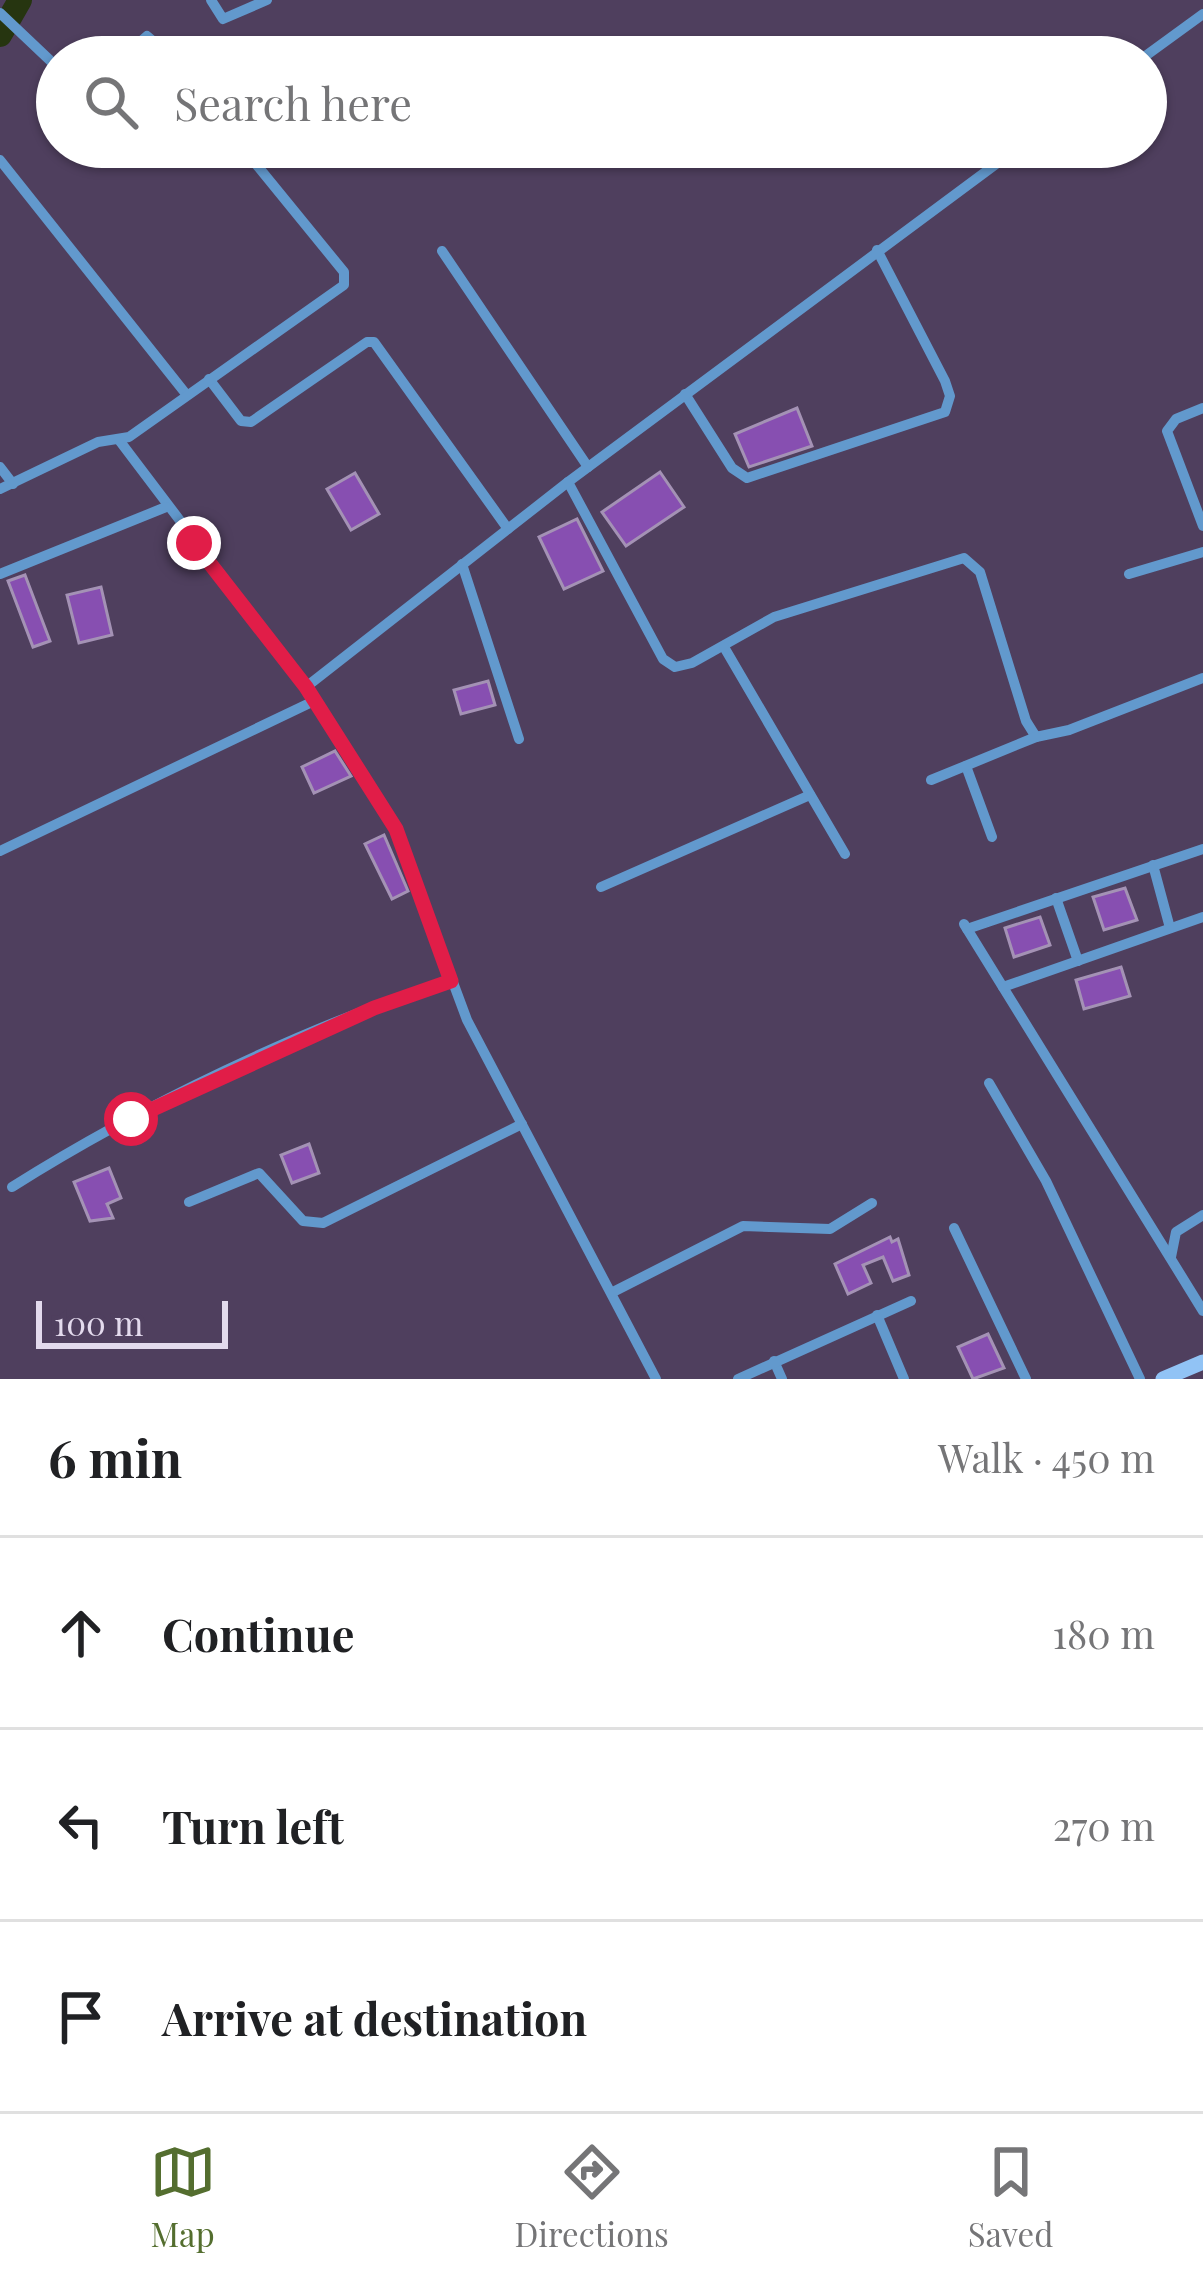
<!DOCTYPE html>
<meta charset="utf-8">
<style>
:root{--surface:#fff;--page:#f6f6f6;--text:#202124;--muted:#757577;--line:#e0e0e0;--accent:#546e2f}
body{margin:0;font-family:"Playfair Display",serif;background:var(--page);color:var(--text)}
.scale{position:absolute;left:36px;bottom:30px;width:192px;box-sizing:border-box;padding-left:12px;border:6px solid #e3daed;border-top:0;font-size:33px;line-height:42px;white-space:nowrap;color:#e3daed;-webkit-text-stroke:9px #4f3f5e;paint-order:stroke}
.stop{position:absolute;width:36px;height:36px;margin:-27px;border:9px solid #e11d48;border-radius:50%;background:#fff}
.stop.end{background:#e11d48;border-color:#fff;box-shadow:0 3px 12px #0008}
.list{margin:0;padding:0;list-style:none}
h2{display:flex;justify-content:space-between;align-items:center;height:156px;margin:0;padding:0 48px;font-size:51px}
h2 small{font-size:39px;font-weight:400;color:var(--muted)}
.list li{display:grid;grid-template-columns:78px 1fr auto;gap:36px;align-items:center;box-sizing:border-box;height:192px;padding:0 48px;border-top:3px solid var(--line)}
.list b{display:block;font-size:45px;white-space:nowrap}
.list em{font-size:39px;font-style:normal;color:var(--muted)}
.icon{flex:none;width:66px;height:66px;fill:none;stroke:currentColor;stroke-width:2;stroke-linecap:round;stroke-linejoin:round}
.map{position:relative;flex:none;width:1203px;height:1379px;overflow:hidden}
.search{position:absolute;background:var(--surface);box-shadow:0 3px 9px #0004;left:36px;right:36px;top:36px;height:132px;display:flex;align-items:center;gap:30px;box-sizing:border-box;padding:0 42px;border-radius:66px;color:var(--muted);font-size:45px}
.sheet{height:732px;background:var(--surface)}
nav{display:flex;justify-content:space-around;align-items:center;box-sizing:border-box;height:168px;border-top:3px solid var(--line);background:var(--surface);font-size:33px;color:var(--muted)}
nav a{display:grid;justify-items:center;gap:6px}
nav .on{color:var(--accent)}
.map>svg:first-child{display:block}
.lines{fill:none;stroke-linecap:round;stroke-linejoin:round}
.river{stroke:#263510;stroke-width:24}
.building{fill:#874fb1;stroke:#a492b5;stroke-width:3}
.street{stroke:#6299cd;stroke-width:10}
.secondary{stroke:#91c3f5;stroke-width:15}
.route{stroke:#e11d48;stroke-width:15}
</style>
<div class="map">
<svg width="1203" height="1379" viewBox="0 0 1203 1379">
<rect width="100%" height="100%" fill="#4f3f5e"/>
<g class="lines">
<path class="river" d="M0,35L20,0"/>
</g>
<g class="building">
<path d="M797,408L812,446L749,467L735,434Z"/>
<path d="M660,472L684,507L626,546L602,512Z"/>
<path d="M355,473L379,514L351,530L327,489Z"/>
<path d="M577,519L603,571L564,589L539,537Z"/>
<path d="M25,575L50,641L33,647L8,581Z"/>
<path d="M101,587L112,635L79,643L67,595Z"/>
<path d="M488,681L495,705L461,714L454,690Z"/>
<path d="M335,751L351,776L314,793L302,767Z"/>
<path d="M384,835L408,891L392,899L365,844Z"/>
<path d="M1125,888L1137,920L1104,930L1093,897Z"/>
<path d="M1040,917L1050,945L1014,957L1005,928Z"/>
<path d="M1121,967L1130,996L1084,1009L1076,980Z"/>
<path d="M309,1144L319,1173L292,1183L281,1155Z"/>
<path d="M109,1168L121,1198L107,1204L113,1218L90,1221L74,1182Z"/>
<path d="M890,1237L892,1242L898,1239L909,1275L893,1281L883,1257L863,1265L871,1283L848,1294L835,1264Z"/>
<path d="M988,1334L1004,1368L973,1379L958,1347Z"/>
</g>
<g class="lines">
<g class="street">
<path d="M211,0L223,19L267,0"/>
<path d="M0,13L57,67"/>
<path d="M123,57L147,36L172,57"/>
<path d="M1144,57L1203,14"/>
<path d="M0,160L186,394"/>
<path d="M442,251L588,467"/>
<path d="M209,379L241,421L251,422L367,342H374L508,529"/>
<path d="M685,394L732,468L747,478L945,412L950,396L945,381L877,250"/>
<path d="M1203,408L1176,419L1167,431L1203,526"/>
<path d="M119,440L306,687L396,829L467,1020L656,1379"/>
<path d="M0,467L13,484"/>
<path d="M568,482L663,659L675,667L692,663L774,617L964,558L980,572L1026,721L1036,737L1069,730L1203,678"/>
<path d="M0,489L98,442L129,437L344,285V272L242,147"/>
<path d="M462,564L519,739"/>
<path d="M0,574L166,507"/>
<path d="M1129,574L1203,552"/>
<path d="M724,647L845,854"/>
<path d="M306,687L568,482L1019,147"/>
<path d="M966,766L992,837"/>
<path d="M931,780L1036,737"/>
<path d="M0,851L314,701"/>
<path d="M1153,865L1170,928"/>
<path d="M601,887L810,795"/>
<path d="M1056,898L1078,961"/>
<path d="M964,924L1203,1311"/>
<path d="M967,929L1203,849"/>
<path d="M1003,987L1203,917"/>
<path d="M989,1083L1046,1181L1140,1379"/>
<path d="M12,1187C137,1108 309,1024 451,981"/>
<path d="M189,1202L259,1173L303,1221L323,1223L522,1124"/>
<path d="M954,1228L1026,1379"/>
<path d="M1171,1257L1176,1232L1203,1215"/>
<path d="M613,1292L743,1226L830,1229L872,1203"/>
<path d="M877,1315L904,1379"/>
<path d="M774,1361L782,1379"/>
<path d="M738,1379L911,1301"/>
</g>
<path class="secondary" d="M1163,1379L1203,1362"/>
</g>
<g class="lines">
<path class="route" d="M131,1119L374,1008L451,981L396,829L306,687L194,543"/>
</g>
</svg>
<div class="scale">100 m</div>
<div class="stop" style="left:131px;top:1119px"></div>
<div class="stop end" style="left:194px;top:543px"></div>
<div class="search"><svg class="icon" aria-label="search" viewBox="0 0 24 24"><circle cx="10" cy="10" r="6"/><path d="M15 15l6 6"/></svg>Search here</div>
</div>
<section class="sheet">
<h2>6 min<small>Walk · 450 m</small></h2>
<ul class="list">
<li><svg class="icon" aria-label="ahead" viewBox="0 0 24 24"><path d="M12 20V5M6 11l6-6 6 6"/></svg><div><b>Continue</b></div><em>180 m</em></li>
<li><svg class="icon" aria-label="left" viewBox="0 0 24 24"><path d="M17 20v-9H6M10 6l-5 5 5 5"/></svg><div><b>Turn left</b></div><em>270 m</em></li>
<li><svg class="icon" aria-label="arrive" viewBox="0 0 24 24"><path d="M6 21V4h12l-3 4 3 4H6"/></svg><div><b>Arrive at destination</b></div></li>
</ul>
</section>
<nav>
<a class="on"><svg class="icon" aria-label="map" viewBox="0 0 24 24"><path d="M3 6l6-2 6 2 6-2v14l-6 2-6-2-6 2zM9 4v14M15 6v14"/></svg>Map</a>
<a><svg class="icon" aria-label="directions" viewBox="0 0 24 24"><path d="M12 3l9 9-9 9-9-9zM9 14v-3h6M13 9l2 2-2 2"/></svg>Directions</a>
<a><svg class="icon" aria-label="saved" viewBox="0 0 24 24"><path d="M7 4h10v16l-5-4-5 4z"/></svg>Saved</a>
</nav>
